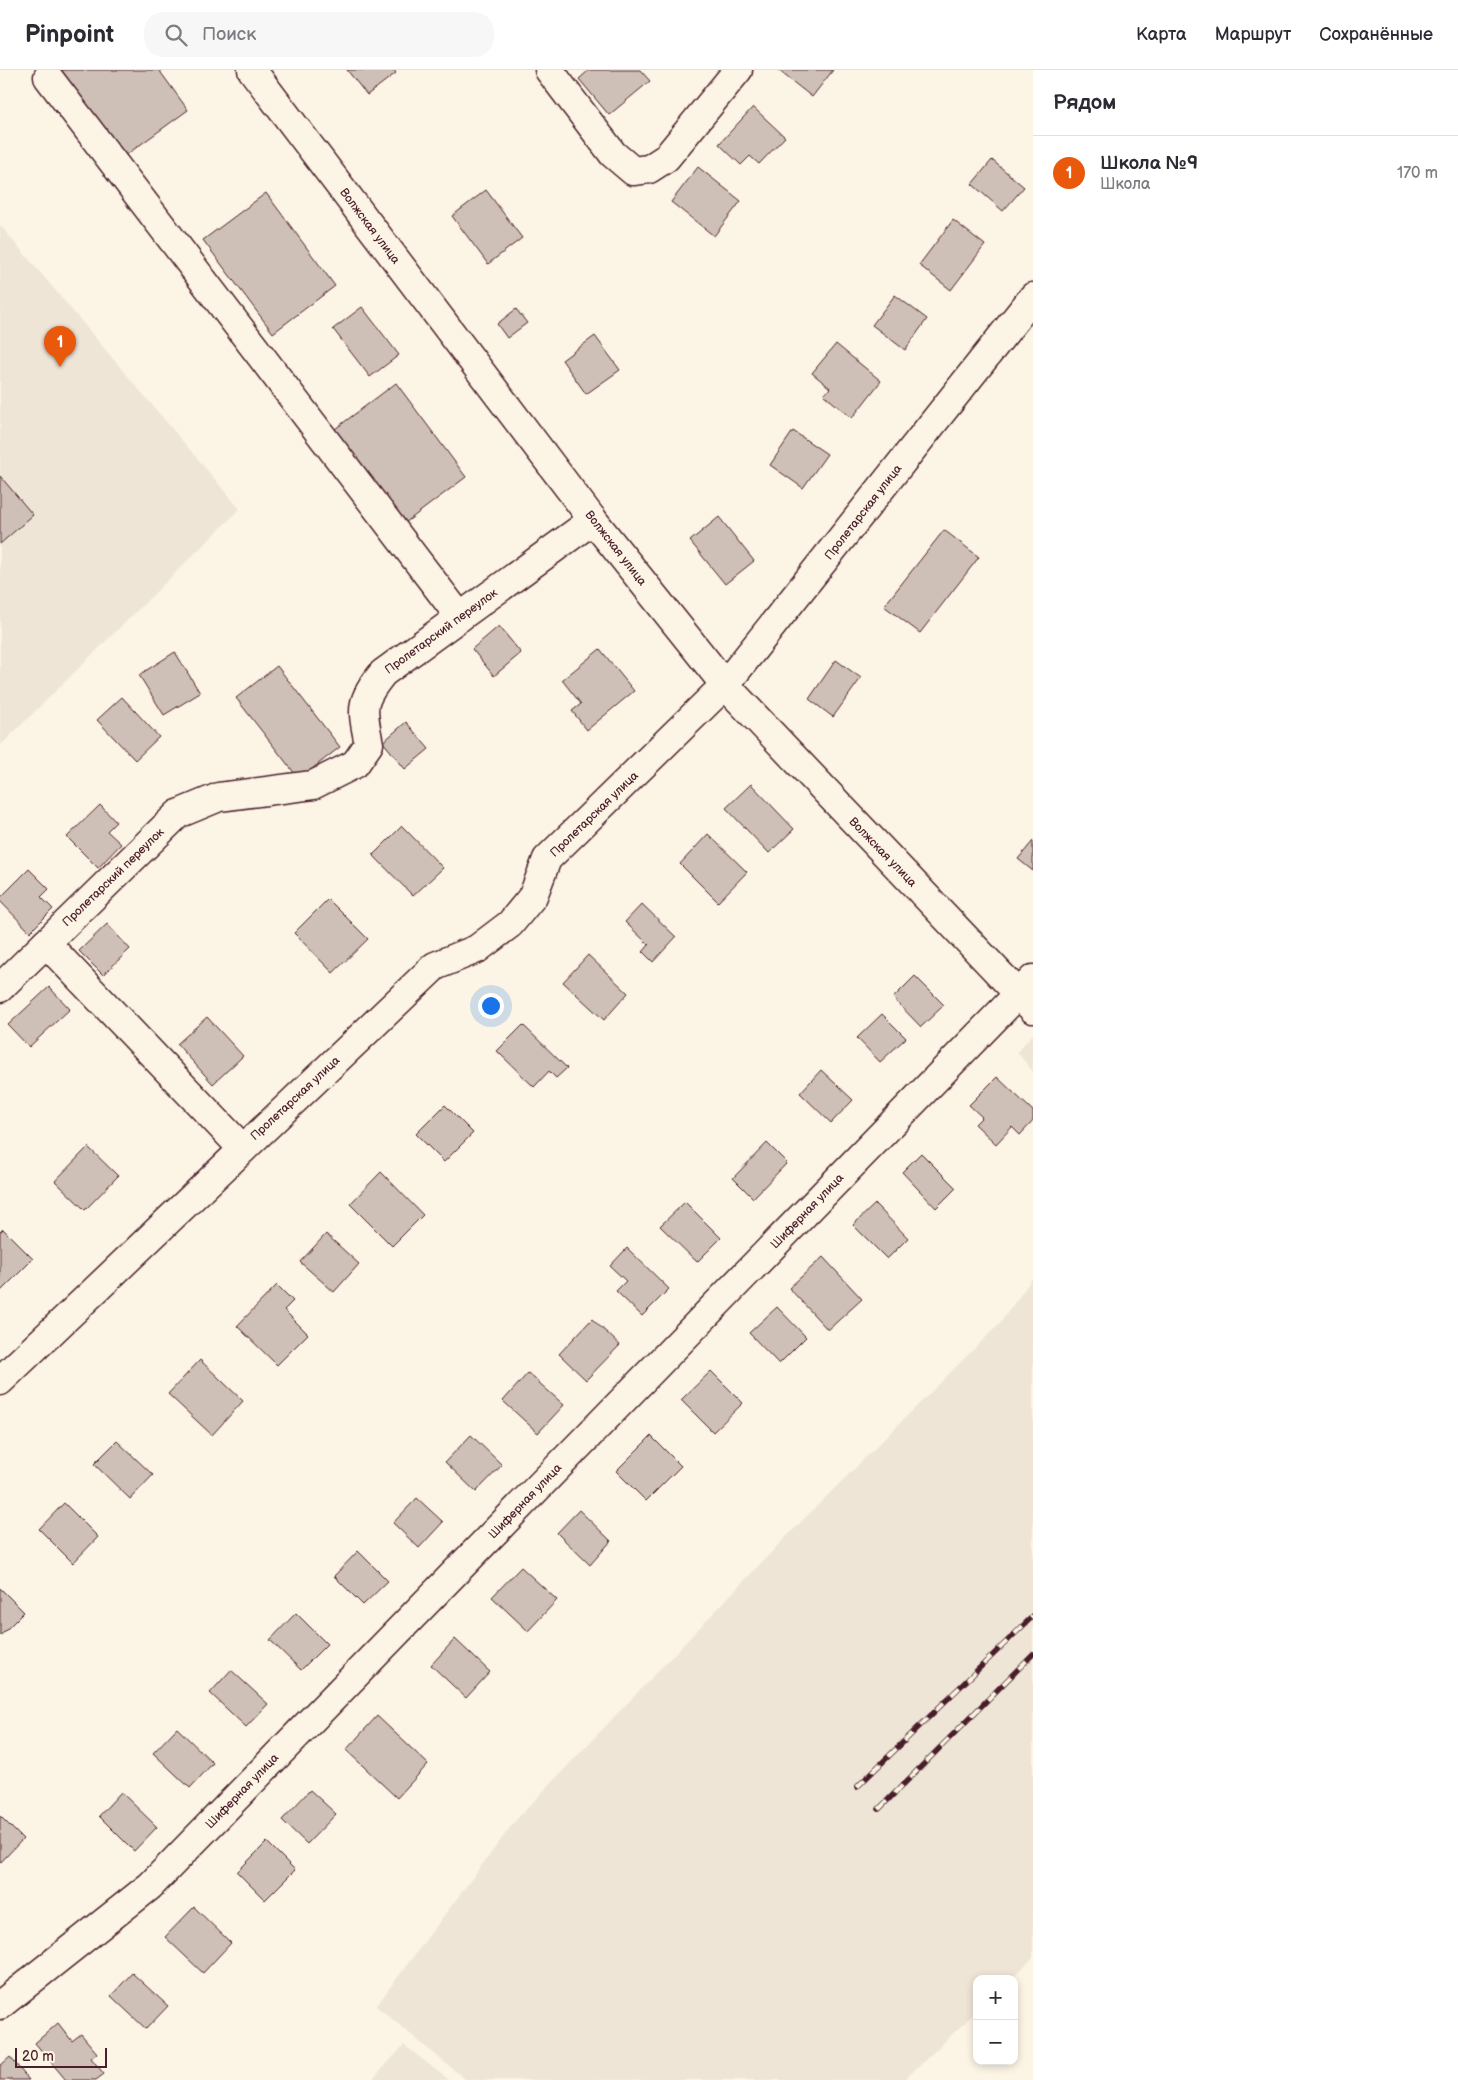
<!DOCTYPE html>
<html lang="ru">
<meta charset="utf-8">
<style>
:root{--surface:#fff;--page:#f7f7f7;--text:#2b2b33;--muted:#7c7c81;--line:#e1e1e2;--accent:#ea580c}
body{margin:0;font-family:"Balsamiq Sans",sans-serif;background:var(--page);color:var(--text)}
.controls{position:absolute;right:15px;bottom:15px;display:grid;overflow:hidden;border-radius:10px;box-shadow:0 2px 8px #0003}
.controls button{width:45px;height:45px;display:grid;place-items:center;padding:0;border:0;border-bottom:1px solid var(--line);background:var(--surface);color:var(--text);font:25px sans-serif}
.scale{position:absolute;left:15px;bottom:12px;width:92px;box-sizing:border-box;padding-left:5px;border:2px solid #4a1f2b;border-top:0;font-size:14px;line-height:18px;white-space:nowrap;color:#4a1f2b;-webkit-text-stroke:4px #fcf5e5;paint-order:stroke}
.you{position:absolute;left:490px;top:935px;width:18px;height:18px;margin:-12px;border:4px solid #fff;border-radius:50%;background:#1a73e8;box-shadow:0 0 0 8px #1a73e833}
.badge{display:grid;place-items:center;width:32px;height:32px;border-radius:50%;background:var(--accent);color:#fff;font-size:16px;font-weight:700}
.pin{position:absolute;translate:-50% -41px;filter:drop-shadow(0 1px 2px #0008)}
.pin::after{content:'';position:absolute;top:26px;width:18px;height:15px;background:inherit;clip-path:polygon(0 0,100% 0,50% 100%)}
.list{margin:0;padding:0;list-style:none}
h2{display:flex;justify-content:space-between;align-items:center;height:65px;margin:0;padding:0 20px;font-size:21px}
h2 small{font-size:16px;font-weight:400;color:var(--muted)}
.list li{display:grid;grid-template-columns:32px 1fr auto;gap:15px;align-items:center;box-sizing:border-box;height:75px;padding:0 20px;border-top:1px solid var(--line)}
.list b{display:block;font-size:19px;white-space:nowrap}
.list p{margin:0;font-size:16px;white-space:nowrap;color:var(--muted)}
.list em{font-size:16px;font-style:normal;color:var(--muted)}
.icon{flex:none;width:28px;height:28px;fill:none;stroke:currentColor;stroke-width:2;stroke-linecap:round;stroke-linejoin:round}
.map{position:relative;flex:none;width:1033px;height:2010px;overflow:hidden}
header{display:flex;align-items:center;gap:30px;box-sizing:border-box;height:70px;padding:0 25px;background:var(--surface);border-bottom:1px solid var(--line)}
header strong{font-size:24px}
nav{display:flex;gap:28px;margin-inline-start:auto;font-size:18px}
.search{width:350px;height:45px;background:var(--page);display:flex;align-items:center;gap:12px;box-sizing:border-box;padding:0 18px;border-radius:20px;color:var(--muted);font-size:19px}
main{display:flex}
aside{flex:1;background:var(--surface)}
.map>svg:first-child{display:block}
.built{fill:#eee5d7}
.building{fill:#cfc0b7;stroke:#4a1f2b}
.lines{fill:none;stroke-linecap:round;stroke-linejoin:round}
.minor-casing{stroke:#4a1f2b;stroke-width:31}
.minor{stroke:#fcf5e5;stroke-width:28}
.rail-casing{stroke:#4a1f2b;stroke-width:5.5}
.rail{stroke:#fcf5e5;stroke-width:4;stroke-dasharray:11;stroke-linecap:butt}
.labels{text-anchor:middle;stroke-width:4;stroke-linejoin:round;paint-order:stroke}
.street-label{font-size:12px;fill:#4a1f2b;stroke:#fcf5e5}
</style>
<header>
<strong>Pinpoint</strong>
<div class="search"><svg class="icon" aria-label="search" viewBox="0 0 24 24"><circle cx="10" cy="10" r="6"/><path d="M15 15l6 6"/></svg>Поиск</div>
<nav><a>Карта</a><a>Маршрут</a><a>Сохранённые</a></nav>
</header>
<main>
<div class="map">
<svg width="1033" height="2010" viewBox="0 0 1033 2010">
<rect width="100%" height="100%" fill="#fcf5e5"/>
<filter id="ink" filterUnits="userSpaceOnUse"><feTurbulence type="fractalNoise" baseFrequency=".02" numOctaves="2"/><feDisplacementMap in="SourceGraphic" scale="10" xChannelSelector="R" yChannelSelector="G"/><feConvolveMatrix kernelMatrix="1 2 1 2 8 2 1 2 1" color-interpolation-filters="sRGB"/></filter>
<g filter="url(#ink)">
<g class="built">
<path d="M0,155L240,439L0,676Z"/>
<path d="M1033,964V1002L1017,982Z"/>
<path d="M1033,1207V1888L1011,1909H977V1941L904,2010H466L376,1936L515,1751L782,1471L1000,1253Z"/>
<path d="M404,1975L449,2010H372Z"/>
</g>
<g class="building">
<path d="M58,0H159L188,40L122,88Z"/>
<path d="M347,0H394L396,3L367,25Z"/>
<path d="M589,0H640L650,11L609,45L579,9Z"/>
<path d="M778,0H833L812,27Z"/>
<path d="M753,37L785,67L759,94L750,86L741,95L719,74Z"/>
<path d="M992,90L1024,117L1003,141L972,114Z"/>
<path d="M698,97L741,131L714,166L671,132Z"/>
<path d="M486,120L522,168L488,194L452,146Z"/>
<path d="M266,123L335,216L273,263L203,170Z"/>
<path d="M953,150L985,175L951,220L919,195Z"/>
<path d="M895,225L927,249L905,280L872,255Z"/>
<path d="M362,237L399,285L370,307L333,259Z"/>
<path d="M516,239L527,253L507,268L497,254Z"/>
<path d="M595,266L620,300L586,324L562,290Z"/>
<path d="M836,274L881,311L852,348L824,325L830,318L812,303Z"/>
<path d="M396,313L466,407L401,456L331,362Z"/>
<path d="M793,361L827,384L803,418L770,395Z"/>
<path d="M0,406L33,445L0,474Z"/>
<path d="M719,447L754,491L725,514L690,471Z"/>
<path d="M944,460L979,487L920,563L884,536Z"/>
<path d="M499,556L521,583L494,606L472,579Z"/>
<path d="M600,579L634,621L587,660L572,641L581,634L562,610Z"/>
<path d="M175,582L200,623L164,645L139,605Z"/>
<path d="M836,590L861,608L833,647L809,629Z"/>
<path d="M277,596L340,677L299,709L236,628Z"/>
<path d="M122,627L159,667L135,690L97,650Z"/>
<path d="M406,652L429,679L405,699L383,672Z"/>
<path d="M751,714L794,759L769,783L726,738Z"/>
<path d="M100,735L116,752L107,761L121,774L98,798L67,767Z"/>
<path d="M402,756L443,798L413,826L373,785Z"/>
<path d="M708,764L747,802L718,832L680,794Z"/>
<path d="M1033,771V801L1018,789Z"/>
<path d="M29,799L49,819L41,827L53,839L30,862L0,831V828Z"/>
<path d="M328,829L368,869L333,903L294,863Z"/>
<path d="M642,834L676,867L653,892L643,882L649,875L625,852Z"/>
<path d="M107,854L130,879L103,905L79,881Z"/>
<path d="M588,885L628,923L604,950L563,912Z"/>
<path d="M915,906L944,935L921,957L893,928Z"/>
<path d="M49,917L70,939L29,977L8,955Z"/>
<path d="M882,944L906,968L880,992L857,968Z"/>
<path d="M207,947L243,986L213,1014L177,974Z"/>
<path d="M523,955L567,998L556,1008L549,1001L534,1017L497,981Z"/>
<path d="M821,1000L853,1030L831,1053L800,1023Z"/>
<path d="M997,1007L1033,1041V1051L1020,1065L1012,1057L996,1074L975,1054L982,1047L969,1035Z"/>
<path d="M445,1035L473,1063L444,1092L416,1064Z"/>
<path d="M767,1073L787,1093L753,1128L733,1108Z"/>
<path d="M88,1077L118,1106L85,1140L55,1111Z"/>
<path d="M921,1083L956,1118L936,1138L902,1102Z"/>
<path d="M381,1102L423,1145L392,1176L350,1134Z"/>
<path d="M685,1132L721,1168L697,1192L660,1156Z"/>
<path d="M875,1134L908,1168L887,1189L853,1155Z"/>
<path d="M3,1159L33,1189L0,1222V1162Z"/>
<path d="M326,1164L359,1194L334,1222L300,1192Z"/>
<path d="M627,1178L669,1219L642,1246L616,1221L626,1211L610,1196Z"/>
<path d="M823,1187L862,1229L828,1260L789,1218Z"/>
<path d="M277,1215L293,1231L284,1240L308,1264L277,1295L237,1256Z"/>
<path d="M777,1237L806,1267L779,1294L749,1263Z"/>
<path d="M592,1249L620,1275L586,1310L559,1284Z"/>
<path d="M200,1290L243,1331L212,1365L168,1324Z"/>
<path d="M711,1301L743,1333L713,1362L681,1330Z"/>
<path d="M528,1303L564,1335L538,1363L503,1331Z"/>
<path d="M471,1365L502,1395L476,1422L445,1392Z"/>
<path d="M651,1366L681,1396L646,1431L616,1401Z"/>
<path d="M117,1371L153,1405L130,1429L94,1394Z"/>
<path d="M417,1428L443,1452L419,1478L393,1453Z"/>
<path d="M64,1433L98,1467L73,1493L39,1459Z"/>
<path d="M579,1440L611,1471L590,1495L557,1463Z"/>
<path d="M358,1481L388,1511L363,1535L334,1506Z"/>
<path d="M521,1497L557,1530L528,1561L492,1527Z"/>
<path d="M0,1518L24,1542L0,1566Z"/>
<path d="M296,1543L327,1574L301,1600L270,1570Z"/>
<path d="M455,1569L490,1602L466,1628L431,1595Z"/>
<path d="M231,1600L268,1634L246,1657L210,1623Z"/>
<path d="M377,1646L428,1694L397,1728L346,1680Z"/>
<path d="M177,1658L213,1693L190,1718L153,1683Z"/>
<path d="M310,1720L336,1744L307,1774L282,1750Z"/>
<path d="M121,1722L157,1757L134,1781L99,1746Z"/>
<path d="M0,1746L23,1769L0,1793Z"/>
<path d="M267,1772L295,1800L265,1830L237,1802Z"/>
<path d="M194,1837L231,1873L203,1903L165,1867Z"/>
<path d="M132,1903L168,1936L146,1959L111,1926Z"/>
<path d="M58,1953L72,1971L81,1964L97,1983L91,1988L104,2004L96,2010H66L35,1973Z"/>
<path d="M10,1987L29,2010H0V1996Z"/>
</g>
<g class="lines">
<defs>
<g id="minor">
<path d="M252,0L593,450L725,615L1033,939"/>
<path d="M549,0L613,84L633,101L649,99L666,88L738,0"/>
<path d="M48,7L460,547"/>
<path d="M46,873L242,1078"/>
<path d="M0,918L178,744L219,727L313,715L355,694L369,674C362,639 359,632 383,603L593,450"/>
<path d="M0,1311L435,896L477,879L510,854L533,826L547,789L725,615L1033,227"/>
<path d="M0,1935L150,1816L1033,909"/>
</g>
</defs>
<use href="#minor" class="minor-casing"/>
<use href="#minor" class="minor"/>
<defs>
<g id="rail">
<path d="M857,1717L1033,1546"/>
<path d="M879,1739L1033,1584"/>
</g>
</defs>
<use href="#rail" class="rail-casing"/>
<use href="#rail" class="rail"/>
</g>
</g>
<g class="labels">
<g class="street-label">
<text transform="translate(370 156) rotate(53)" y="4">Волжская улица</text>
<text transform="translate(863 442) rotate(-52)" y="4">Пролетарская улица</text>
<text transform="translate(616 478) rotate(52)" y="4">Волжская улица</text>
<text transform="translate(441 561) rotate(-36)" y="4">Пролетарский переулок</text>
<text transform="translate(594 744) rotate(-44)" y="4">Пролетарская улица</text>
<text transform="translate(883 782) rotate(46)" y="4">Волжская улица</text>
<text transform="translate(113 807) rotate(-44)" y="4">Пролетарский переулок</text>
<text transform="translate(295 1028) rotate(-43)" y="4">Пролетарская улица</text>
<text transform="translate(807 1141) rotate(-46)" y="4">Шиферная улица</text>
<text transform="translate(525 1431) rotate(-46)" y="4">Шиферная улица</text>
<text transform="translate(242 1721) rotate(-46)" y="4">Шиферная улица</text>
</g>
</g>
</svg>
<div class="controls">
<button>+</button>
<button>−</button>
</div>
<div class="scale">20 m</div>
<div class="you"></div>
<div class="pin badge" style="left:60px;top:297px">1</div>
</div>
<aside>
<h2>Рядом<small></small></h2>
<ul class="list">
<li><span class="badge">1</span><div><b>Школа №9</b><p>Школа</p></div><em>170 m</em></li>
</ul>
</aside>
</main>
